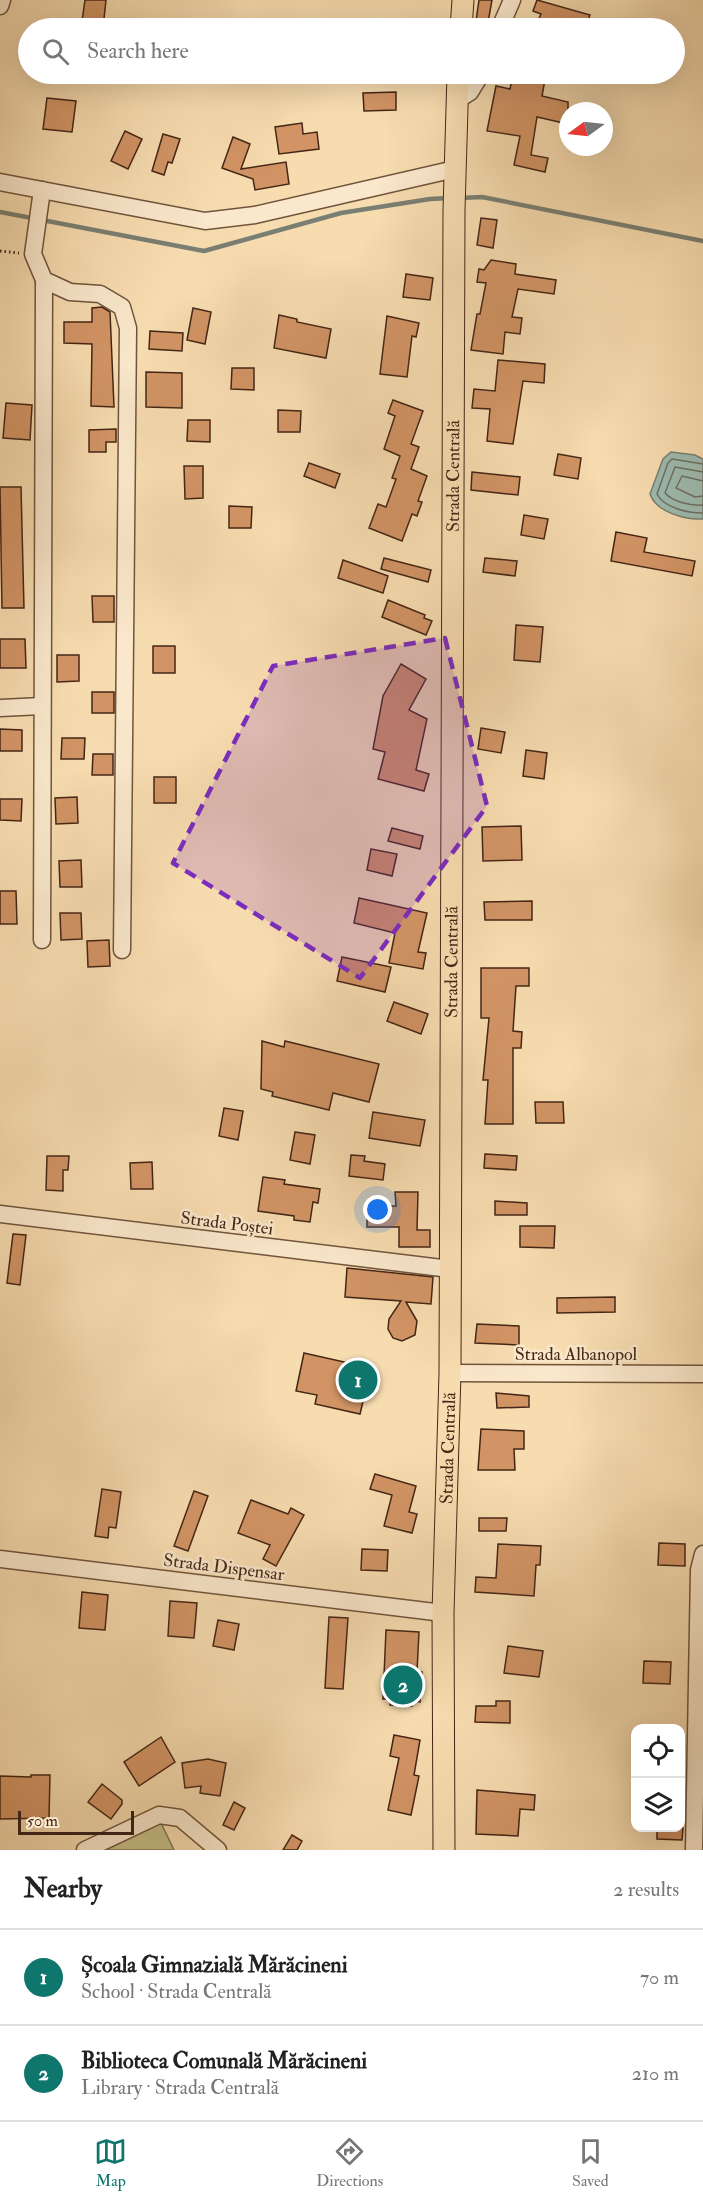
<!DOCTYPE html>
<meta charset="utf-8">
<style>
:root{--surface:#fff;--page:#f2f2f2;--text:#222;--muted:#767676;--line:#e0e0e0;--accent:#0f766e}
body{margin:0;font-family:"IM FELL Double Pica",serif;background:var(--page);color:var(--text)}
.controls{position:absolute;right:18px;bottom:18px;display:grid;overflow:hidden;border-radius:12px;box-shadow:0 6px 24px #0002}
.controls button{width:54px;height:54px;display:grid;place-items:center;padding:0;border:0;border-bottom:2px solid var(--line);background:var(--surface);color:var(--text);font:30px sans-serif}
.compass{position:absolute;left:559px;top:102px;width:54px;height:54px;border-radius:50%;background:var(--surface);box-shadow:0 6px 24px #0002;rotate:255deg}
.scale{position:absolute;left:18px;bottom:15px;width:116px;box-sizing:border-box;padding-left:6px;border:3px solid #442616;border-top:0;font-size:16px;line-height:21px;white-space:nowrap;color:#442616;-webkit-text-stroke:4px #fae8cc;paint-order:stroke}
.you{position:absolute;left:378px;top:1210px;width:21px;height:21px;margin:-15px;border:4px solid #fff;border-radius:50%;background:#1a73e8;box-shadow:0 0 0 9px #1a73e833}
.badge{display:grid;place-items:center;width:39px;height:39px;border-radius:50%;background:var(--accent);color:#fff;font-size:20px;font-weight:700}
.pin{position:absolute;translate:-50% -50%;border:3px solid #fff;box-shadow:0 2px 6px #0006}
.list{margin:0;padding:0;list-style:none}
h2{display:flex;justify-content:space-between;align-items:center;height:78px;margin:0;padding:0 24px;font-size:26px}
h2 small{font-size:20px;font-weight:400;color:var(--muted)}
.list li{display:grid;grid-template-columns:39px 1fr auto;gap:18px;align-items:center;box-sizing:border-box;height:96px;padding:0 24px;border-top:2px solid var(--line)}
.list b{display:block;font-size:22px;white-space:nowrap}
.list p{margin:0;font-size:20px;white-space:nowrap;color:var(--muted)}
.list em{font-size:20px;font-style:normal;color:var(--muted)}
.icon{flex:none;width:33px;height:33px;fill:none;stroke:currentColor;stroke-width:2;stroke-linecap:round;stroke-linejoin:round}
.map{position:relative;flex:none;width:703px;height:1850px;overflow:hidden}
.search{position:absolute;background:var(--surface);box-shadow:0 6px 24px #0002;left:18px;right:18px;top:18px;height:66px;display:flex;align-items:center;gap:15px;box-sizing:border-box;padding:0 21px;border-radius:33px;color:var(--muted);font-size:22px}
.sheet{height:270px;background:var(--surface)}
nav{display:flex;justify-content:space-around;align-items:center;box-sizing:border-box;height:84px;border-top:2px solid var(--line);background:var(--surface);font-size:16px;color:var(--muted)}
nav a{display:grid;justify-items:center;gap:3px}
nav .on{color:var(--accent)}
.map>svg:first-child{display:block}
.green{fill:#c5be86;stroke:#84724e;stroke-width:1.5}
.water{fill:#9dbbaf;stroke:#797f72;stroke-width:1.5}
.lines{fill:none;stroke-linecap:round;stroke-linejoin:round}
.shore{stroke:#707062;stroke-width:1.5}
.stream{stroke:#797f72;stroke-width:4.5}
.building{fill:#d29465;stroke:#442616;stroke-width:1.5}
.minor-casing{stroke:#71543c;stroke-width:19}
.major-casing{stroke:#442616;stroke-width:23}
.path{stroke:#442616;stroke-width:3;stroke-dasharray:1.5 3;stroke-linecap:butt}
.minor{stroke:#fae8cc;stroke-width:16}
.major{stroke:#f7dcb0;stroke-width:21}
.marked{fill:#7b2cbf;fill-opacity:0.2;stroke:#7b2cbf;stroke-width:4.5;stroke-dasharray:12 8;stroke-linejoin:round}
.labels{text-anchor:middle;stroke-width:5;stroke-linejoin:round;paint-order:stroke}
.street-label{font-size:18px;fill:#442616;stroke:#fae8cc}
</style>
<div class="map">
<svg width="703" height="1850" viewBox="0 0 703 1850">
<rect width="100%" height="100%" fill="#f7dcb0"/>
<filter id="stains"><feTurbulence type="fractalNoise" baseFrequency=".00333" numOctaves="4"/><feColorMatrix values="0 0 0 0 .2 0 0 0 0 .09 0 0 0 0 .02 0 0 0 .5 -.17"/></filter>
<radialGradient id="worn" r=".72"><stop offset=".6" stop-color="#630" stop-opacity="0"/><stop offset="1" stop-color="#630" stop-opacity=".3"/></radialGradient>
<path class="green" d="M160,1821L174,1850H104Z"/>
<path class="water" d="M671,452L695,455L703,459V519C685,520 656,512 650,494L663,459Z"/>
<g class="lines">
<g class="shore">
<path d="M703,464L672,459L668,463L657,494C664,508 688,513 703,513"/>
<path d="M703,472L675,467L665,493C673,502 691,506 703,505"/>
<path d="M703,481L682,476L676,488L695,497L703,496"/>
</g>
<g class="stream">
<path d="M460,198L482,197L703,241"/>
<path d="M0,212L204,251L341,213L430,199L449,198"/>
</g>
</g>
<g class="building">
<path d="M85,0H106L103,28H81Z"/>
<path d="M479,0H492L487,28H475Z"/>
<path d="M537,0L590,15L585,28H535L541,14L533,11Z"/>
<path d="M513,74H546L542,96L568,102V124L537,117L531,155L548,158L545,172L514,165L520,136L487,131L496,86L510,89Z"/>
<path d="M396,92V110L364,111L363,93Z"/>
<path d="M47,98L76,101L72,132L43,129Z"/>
<path d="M302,123L303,134L317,132L319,149L279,154L275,127Z"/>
<path d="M125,131L142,139L128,169L111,161Z"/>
<path d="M163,134L180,139L172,163L168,162L164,175L152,171Z"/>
<path d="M233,137L250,144L241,169L286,162L289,184L255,190L253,179L222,168Z"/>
<path d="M481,218L497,220L493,248L477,245Z"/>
<path d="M491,260L516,264L515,274L556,280L554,294L518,289L512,317L522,318L520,334L505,332L503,354L471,350L477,314H480L486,283L477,282L479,269L484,270Z"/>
<path d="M406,274L433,278L430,300L403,297Z"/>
<path d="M102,307L110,312L114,407L91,406L92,344L64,343V322H92V308Z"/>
<path d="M193,308L211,312L205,344L187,340Z"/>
<path d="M279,315L297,319V322L331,329L326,358L274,348Z"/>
<path d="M387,316L419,323L416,337L412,336L407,377L380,374Z"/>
<path d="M150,331L183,333L182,351L149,349Z"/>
<path d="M498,360L545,364L544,383L523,381L513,444L487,441L490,409L472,408L474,389L495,391Z"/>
<path d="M232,368H254V390L231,389Z"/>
<path d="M146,372L182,373V408L146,407Z"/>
<path d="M393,400L423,411L411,444L419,447L411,469L427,476L418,501L422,502L417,516L412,514L402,541L369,528L378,504L386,507L396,479L392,478L400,456L384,449L395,416L388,413Z"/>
<path d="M6,403L32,405L30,440L3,438Z"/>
<path d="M278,410L301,411L300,432H278Z"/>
<path d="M188,420H210V442L187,441Z"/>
<path d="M116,429V442H106V452H89V430Z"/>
<path d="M558,454L581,458L578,479L554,475Z"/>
<path d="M309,463L340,474L335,488L304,476Z"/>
<path d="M184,466H203V498L185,499Z"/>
<path d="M472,472L520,477L518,495L471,490Z"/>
<path d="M0,487H21L24,608H2Z"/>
<path d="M229,506L252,507L251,528H229Z"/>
<path d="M524,515L548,519L544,539L521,535Z"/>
<path d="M616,532L647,538L644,552L695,561L692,576L611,561Z"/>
<path d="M384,558L431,570L428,582L381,569Z"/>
<path d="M485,558L517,561L515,576L483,572Z"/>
<path d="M343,560L388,576L383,593L338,578Z"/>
<path d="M92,596H114V622H93Z"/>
<path d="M388,600L425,615L424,618L432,621L426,635L382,617Z"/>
<path d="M516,625L543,627L540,662L514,660Z"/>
<path d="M0,639H25L26,668H0Z"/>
<rect x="153" y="646" width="22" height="27"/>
<path d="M57,655H79V681L57,682Z"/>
<path d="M401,664L426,679L409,710L427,719L416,770L429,774L424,791L378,779L385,752L373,749L383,696Z"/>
<rect x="92" y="692" width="22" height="21"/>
<path d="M481,728L505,732L501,753L478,749Z"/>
<path d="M0,729L22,730V751H0Z"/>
<path d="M62,738H85L84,759H61Z"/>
<path d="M526,750L547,753L544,779L523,776Z"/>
<path d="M93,754H113V775H92Z"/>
<rect x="154" y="777" width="22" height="26"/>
<path d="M77,797L78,823L56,824L55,798Z"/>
<path d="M0,799H22L21,821L0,820Z"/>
<path d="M521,826L522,860L483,861L482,827Z"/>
<path d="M392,828L423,836L420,849L388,841Z"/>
<path d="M371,849L397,854L392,876L367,870Z"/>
<path d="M81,860L82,887H60L59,861Z"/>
<path d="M0,891H16L17,924H0Z"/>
<path d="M359,898L427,913L418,952L426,953L423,969L389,963L395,933L354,923Z"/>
<path d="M532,901V920H485L484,902Z"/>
<path d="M60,913H81L82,939L61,940Z"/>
<path d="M109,940L110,966L88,967L87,941Z"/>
<path d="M342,957L391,967L385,992L337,981Z"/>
<path d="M481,968H529V986H516L513,1031L522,1032L521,1048H513V1124H485L488,1080H483L489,1018H481Z"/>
<path d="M394,1002L428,1014L421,1034L387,1021Z"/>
<path d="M262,1041L284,1047L285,1041L379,1064L369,1102L333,1093L329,1110L272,1096L273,1092L261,1089Z"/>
<path d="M535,1102H563L564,1123H536Z"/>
<path d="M224,1108L243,1111L238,1140L219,1136Z"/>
<path d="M373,1112L425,1120L420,1146L369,1138Z"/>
<path d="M295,1132L315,1135L310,1164L290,1160Z"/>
<path d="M485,1154L517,1156L516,1170L484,1168Z"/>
<path d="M351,1155L365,1156L364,1161L385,1164L383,1180L349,1176Z"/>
<path d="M47,1156H69L68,1170H63V1191L46,1190Z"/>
<path d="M152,1162L153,1189H131L130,1163Z"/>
<path d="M263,1177L285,1180L284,1184L320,1189L318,1203L313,1202L310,1222L294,1220V1216L258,1211Z"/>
<path d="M395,1192H418L417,1230H430V1247H399V1227H367V1206H396Z"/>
<path d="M495,1201L527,1203V1215H495Z"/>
<path d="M520,1226H555L554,1248L520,1247Z"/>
<path d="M13,1234L26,1235L20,1285L7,1283Z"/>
<path d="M347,1268L433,1277L431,1304L406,1302L417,1321L415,1335L402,1341L393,1338L388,1329L389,1319L401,1301L345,1297Z"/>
<path d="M615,1297V1312L557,1313V1298Z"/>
<path d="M477,1324L519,1326V1345L475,1343Z"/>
<path d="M304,1353L371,1368L360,1414L315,1404L317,1395L296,1391Z"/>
<path d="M496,1393L529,1396V1407L497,1408Z"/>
<path d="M481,1429L524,1431V1449H514L515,1470H478Z"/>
<path d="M375,1474L416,1486L409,1512L417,1514L412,1533L384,1526L392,1495L370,1489Z"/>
<path d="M102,1489L121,1492L116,1528L109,1527L108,1538L95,1536Z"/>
<path d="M194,1491L208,1496L188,1551L174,1546Z"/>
<path d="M251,1500L288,1514L291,1508L304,1515L276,1566L263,1559L270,1545L238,1533Z"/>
<path d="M479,1518H507L506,1531H479Z"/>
<path d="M659,1543L685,1544V1566L658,1565Z"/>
<path d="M498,1544L541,1546L540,1565H536L534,1596L475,1592L476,1577L496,1578Z"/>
<path d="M362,1549L388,1550L387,1571L361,1570Z"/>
<path d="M82,1592L108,1595L105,1630L79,1628Z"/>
<path d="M170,1601L197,1603L194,1638L168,1636Z"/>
<path d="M329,1617L348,1618L343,1689L325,1688Z"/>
<path d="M218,1620L239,1624L234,1650L213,1646Z"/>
<path d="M386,1630L419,1632L417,1672H422L420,1702L412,1701V1706L390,1705V1699H383Z"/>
<path d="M508,1646L543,1651L539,1677L504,1673Z"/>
<path d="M644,1661L671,1662L670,1684L643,1683Z"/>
<path d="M496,1701H510V1723L475,1722L476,1706H496Z"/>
<path d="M394,1735L420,1740L414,1775L419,1776L411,1815L388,1810L399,1758L390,1756Z"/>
<path d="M161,1737L175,1762L139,1786L124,1762Z"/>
<path d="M208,1759L226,1763L220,1796L200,1793L201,1786L185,1788L182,1763Z"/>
<path d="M31,1775H50L49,1818L0,1819V1776L31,1777Z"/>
<path d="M102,1784L122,1800V1804L111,1819L88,1802Z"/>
<path d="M477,1790L535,1795L534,1810L520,1809L518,1836L476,1834Z"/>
<path d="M234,1802L245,1808L234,1830L223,1825Z"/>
<path d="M657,1827L683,1828L682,1840L657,1839Z"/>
<path d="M292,1835L302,1841L297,1850H283Z"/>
</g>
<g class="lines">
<defs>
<g id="minor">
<path d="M0,6L2,0"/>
<path d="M500,28L512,0"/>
<path d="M456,101L470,92L481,74"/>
<path d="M0,182L205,221L255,215L455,169"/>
<path d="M42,190L33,254L44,280L70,292L100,294L122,307L128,328L122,950"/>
<path d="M0,708L42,706"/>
<path d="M42,940L44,280"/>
<path d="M0,1214L450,1269"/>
<path d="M450,1373L703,1374"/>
<path d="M0,1559L443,1613"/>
<path d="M85,1850L159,1815L180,1818L218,1850"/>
<path d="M694,1850L699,1570L703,1554"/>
</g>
<g id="major">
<path d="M461,28L463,0"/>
<path id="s1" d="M444,1850L443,1613L450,1373L454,210L458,74"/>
</g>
</defs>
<use href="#minor" class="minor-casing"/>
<use href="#major" class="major-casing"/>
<path class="path" d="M0,251L19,253"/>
<use href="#minor" class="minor"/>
<use href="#major" class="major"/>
</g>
<path class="marked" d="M445,638L487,806L360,978L173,863L273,666Z"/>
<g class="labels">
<g class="street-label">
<text dy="6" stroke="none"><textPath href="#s1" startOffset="1374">Strada Centrală</textPath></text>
<text dy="6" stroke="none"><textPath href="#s1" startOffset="888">Strada Centrală</textPath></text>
<text transform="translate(227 1223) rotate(7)" y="6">Strada Poștei</text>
<text x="576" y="1360">Strada Albanopol</text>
<text dy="6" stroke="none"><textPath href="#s1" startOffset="402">Strada Centrală</textPath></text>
<text transform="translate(224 1567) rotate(7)" y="6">Strada Dispensar</text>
</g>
</g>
<rect width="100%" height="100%" filter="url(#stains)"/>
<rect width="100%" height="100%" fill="url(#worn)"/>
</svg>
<div class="controls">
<button><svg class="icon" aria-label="locate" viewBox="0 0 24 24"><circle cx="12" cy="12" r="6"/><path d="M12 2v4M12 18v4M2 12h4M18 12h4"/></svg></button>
<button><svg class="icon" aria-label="layers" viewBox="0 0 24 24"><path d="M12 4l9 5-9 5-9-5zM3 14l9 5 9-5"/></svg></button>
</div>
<svg class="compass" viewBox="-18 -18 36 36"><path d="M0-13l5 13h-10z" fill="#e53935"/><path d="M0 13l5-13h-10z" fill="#767676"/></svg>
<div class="scale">50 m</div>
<div class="you"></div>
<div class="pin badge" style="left:358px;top:1380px">1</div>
<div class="pin badge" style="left:403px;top:1685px">2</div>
<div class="search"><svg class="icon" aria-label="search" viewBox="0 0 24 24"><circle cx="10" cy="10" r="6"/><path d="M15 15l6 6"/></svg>Search here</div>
</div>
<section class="sheet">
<h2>Nearby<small>2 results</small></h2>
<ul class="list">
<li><span class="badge">1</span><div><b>Școala Gimnazială Mărăcineni</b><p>School · Strada Centrală</p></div><em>70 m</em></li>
<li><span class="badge">2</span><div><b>Biblioteca Comunală Mărăcineni</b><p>Library · Strada Centrală</p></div><em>210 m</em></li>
</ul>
</section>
<nav>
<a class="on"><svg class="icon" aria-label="map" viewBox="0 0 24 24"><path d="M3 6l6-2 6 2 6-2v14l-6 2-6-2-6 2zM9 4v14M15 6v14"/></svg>Map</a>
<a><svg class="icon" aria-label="directions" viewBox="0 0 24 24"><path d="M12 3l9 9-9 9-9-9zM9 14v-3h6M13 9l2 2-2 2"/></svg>Directions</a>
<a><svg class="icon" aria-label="saved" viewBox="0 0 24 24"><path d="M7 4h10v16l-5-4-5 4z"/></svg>Saved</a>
</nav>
